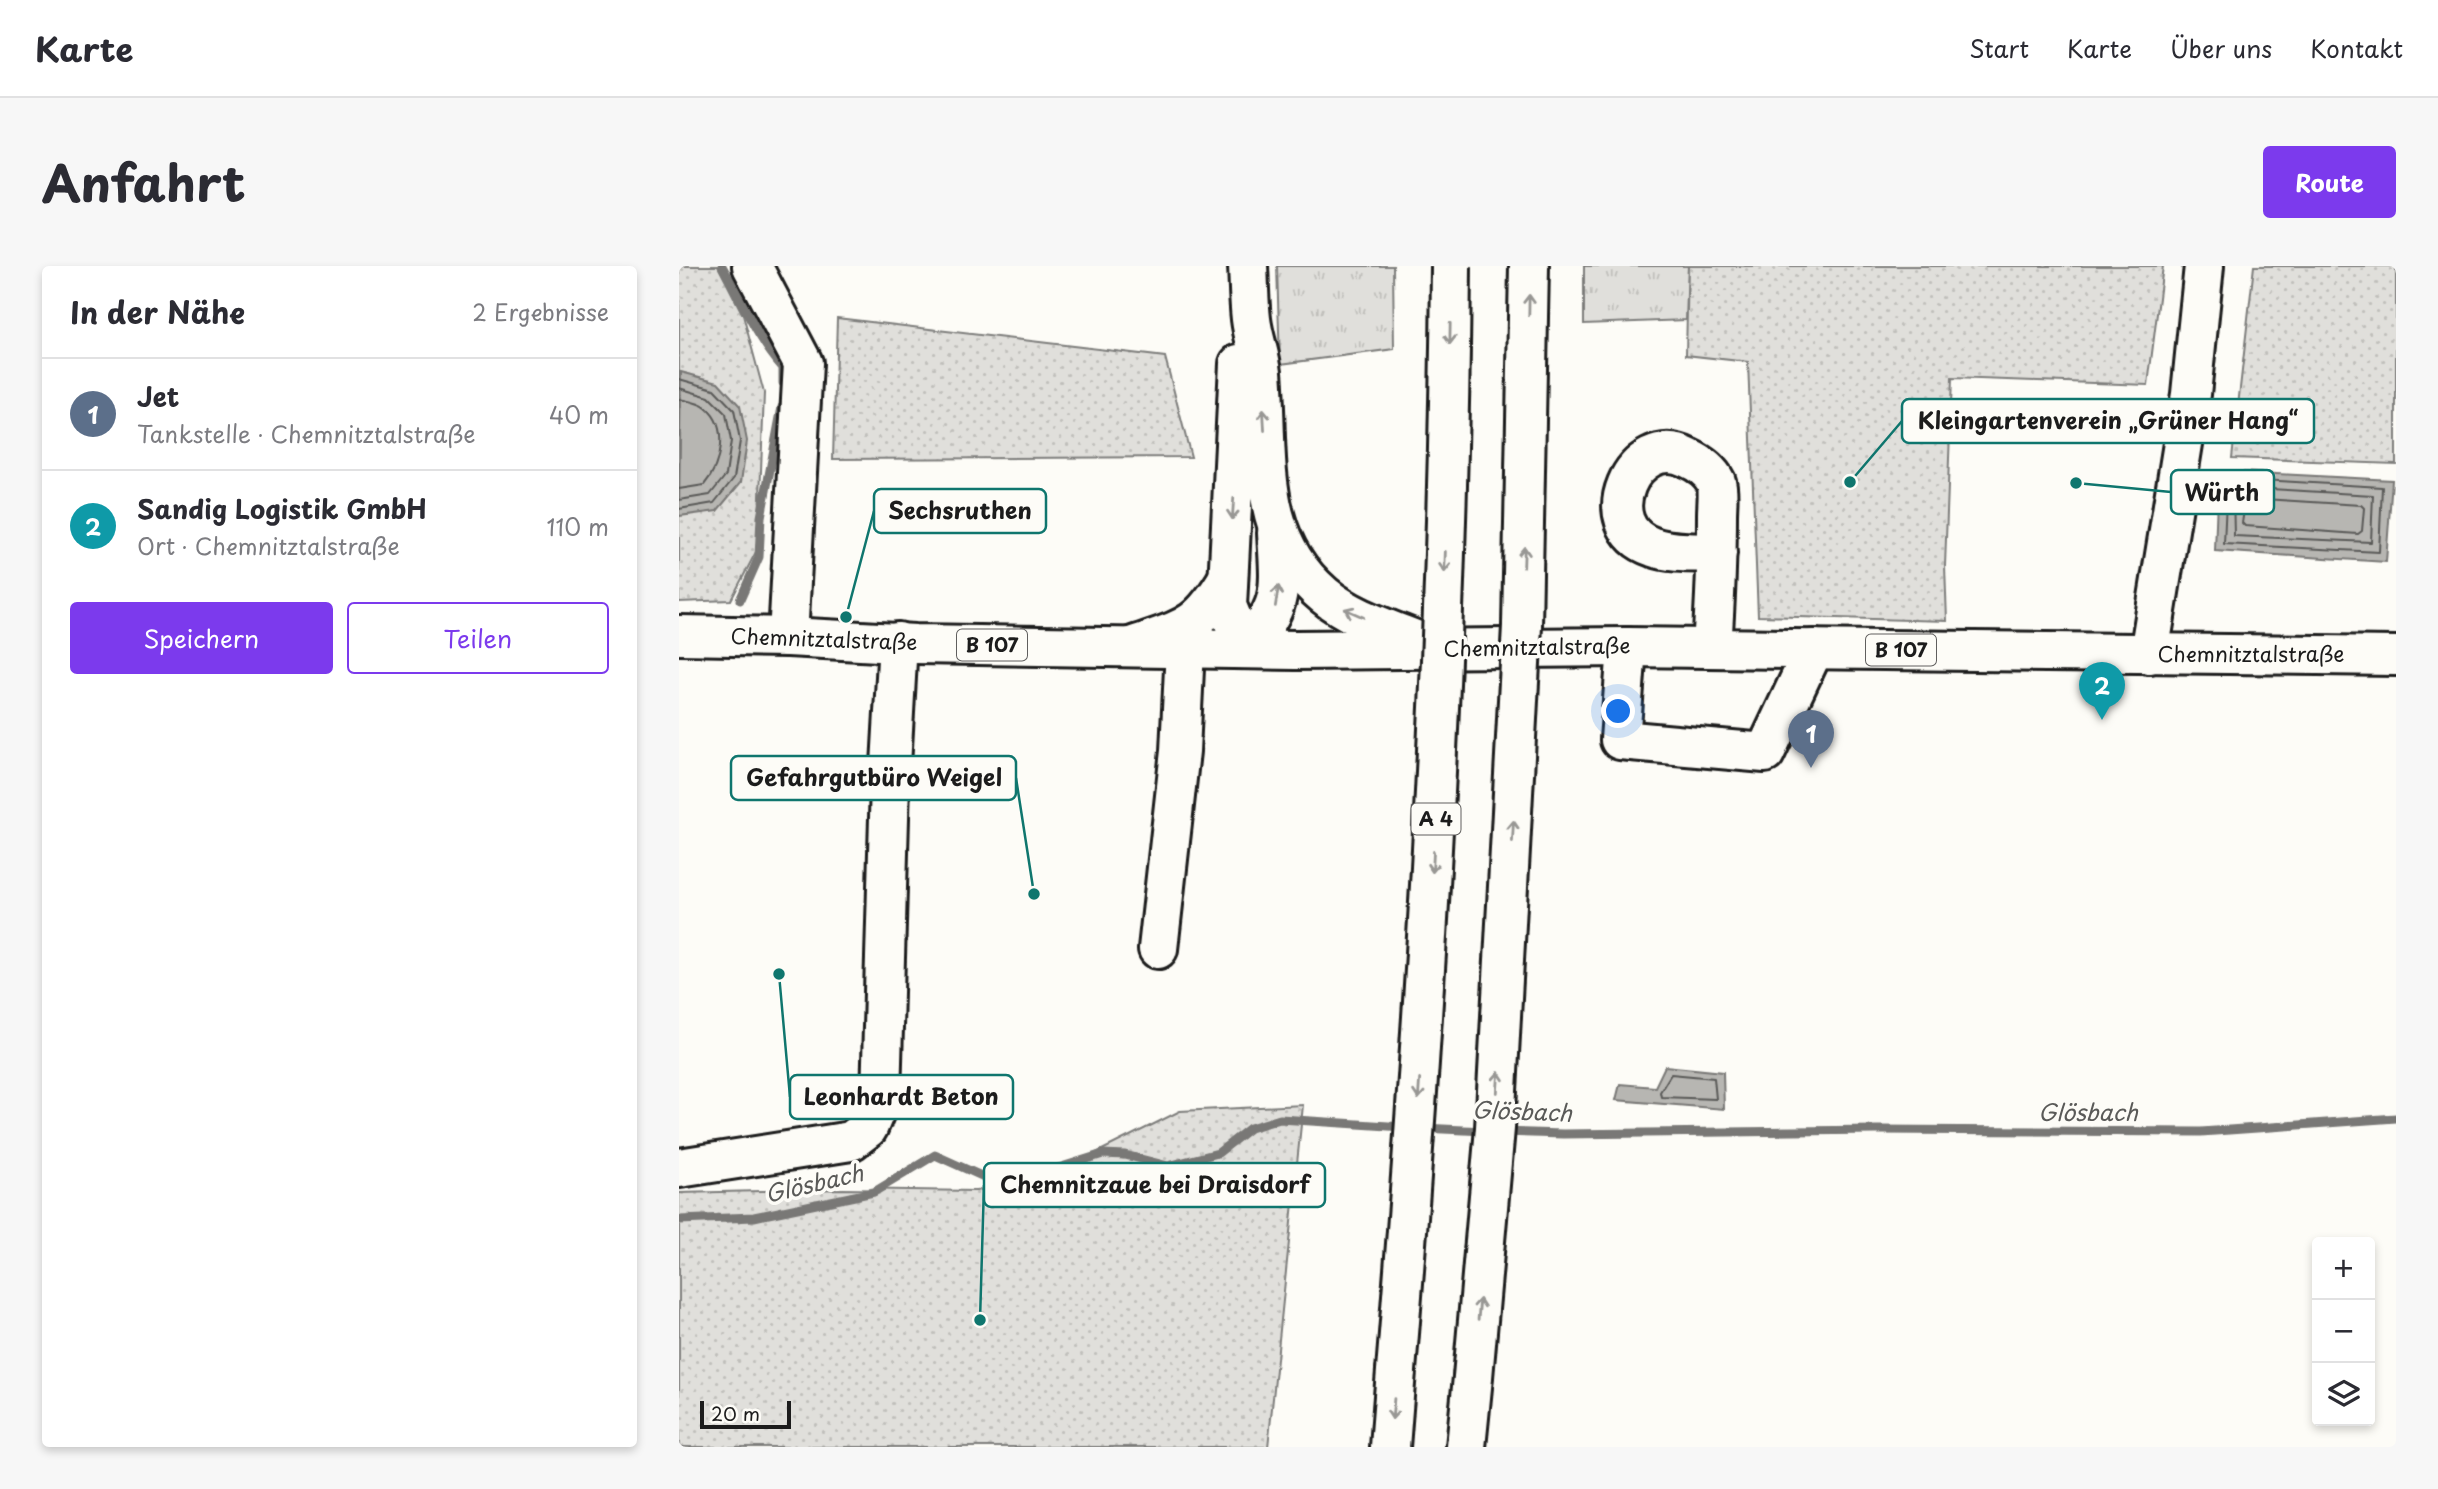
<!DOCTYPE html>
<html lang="de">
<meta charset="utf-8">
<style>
:root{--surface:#fff;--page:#f7f7f7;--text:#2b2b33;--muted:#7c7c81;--line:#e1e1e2;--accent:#7c3aed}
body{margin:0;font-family:"Playpen Sans",sans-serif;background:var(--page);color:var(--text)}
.controls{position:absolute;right:21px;bottom:21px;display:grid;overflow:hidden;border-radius:7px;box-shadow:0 4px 10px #0003}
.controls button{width:63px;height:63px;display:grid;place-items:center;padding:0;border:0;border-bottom:2px solid var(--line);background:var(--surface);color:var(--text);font:35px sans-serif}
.scale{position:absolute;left:21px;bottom:18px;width:91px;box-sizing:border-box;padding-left:7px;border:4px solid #1c1c1c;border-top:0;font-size:19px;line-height:24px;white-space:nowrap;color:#1c1c1c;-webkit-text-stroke:5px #fdfcf7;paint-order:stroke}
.you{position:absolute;left:940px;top:446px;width:24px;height:24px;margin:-18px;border:5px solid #fff;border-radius:50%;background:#1a73e8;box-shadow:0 0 0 10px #1a73e833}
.badge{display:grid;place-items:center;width:46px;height:46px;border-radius:50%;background:var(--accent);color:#fff;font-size:23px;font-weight:700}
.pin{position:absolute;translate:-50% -58px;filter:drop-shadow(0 2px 4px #0008)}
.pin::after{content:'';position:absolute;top:37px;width:24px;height:21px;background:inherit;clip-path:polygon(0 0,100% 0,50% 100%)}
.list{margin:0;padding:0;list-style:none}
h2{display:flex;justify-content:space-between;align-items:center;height:91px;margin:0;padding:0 28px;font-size:30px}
h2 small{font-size:23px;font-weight:400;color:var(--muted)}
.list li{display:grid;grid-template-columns:46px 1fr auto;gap:21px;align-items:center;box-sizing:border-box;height:112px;padding:0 28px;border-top:2px solid var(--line)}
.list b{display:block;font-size:26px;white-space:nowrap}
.list p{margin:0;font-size:23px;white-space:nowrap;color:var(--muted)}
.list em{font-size:23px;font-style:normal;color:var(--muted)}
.actions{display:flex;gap:14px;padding:21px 28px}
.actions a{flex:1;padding:16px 0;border:2px solid var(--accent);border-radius:7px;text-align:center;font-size:24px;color:var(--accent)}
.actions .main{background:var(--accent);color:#fff}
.icon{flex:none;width:38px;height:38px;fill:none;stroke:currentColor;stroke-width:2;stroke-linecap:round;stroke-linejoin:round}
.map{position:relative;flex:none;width:1717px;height:1181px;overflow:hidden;border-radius:7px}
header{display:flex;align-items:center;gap:42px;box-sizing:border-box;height:98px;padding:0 35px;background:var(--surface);border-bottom:2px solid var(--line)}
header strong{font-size:33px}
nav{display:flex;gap:38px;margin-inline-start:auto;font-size:24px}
.intro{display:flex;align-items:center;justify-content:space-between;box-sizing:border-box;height:168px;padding:0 42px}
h1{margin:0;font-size:49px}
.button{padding:18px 32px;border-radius:7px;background:var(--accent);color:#fff;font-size:24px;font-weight:700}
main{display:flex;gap:42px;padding:0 42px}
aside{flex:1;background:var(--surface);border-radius:7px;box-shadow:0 4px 10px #0003}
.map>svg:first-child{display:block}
.grass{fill:url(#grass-tufts);stroke:#7e7e7c;stroke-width:2}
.park{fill:url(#park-dots);stroke:#7e7e7c;stroke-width:2}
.water{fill:#b7b6b2;stroke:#797876;stroke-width:2}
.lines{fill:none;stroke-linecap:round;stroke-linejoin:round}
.shore{stroke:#5a5a58;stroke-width:2}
.stream{stroke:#797876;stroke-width:9}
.minor-casing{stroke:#1c1c1c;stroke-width:44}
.major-casing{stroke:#1c1c1c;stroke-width:44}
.highway-casing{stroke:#1c1c1c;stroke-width:44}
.minor{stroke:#fdfcf7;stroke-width:38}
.major{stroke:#fdfcf7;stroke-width:38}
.highway{stroke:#fdfcf7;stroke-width:38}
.highway-bridge-casing{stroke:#1c1c1c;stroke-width:44;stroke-linecap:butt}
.highway-bridge{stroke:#fdfcf7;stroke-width:38}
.oneway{stroke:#989794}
.labels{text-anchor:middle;stroke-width:7;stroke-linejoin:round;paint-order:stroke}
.shield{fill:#fdfcf7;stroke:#605f5e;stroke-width:2}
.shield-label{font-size:19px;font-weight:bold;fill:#1c1c1c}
.street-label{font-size:21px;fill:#1c1c1c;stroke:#fdfcf7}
.water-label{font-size:23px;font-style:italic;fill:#5a5a58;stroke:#fdfcf7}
.leader{fill:none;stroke:#0f766e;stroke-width:2.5}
.callout-dot{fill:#0f766e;stroke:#fdfcf7;stroke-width:2.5}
.callout{fill:#fdfcf7;stroke:#0f766e;stroke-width:2.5}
.callout-label{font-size:23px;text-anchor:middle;font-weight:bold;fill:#1c1c1c}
</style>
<header>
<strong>Karte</strong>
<nav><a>Start</a><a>Karte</a><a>Über uns</a><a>Kontakt</a></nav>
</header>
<div class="intro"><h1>Anfahrt</h1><a class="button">Route</a></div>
<main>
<aside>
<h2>In der Nähe<small>2 Ergebnisse</small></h2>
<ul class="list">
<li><span class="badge" style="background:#5c6f8a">1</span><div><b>Jet</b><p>Tankstelle · Chemnitztalstraße</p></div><em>40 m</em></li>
<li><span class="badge" style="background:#0f9aa8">2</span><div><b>Sandig Logistik GmbH</b><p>Ort · Chemnitztalstraße</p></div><em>110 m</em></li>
</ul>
<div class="actions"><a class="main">Speichern</a><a>Teilen</a></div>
</aside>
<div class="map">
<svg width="1717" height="1181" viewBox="0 0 1717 1181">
<defs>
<pattern id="grass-tufts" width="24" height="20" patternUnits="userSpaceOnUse" patternTransform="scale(1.75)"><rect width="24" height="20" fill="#e0dfdb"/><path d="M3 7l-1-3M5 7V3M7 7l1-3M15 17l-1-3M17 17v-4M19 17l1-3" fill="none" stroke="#c0bfbb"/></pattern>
<pattern id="park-dots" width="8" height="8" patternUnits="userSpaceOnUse" patternTransform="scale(1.75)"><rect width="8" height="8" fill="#e0dfdb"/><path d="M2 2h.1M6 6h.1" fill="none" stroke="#c0bfbb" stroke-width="1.8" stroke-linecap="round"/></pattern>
</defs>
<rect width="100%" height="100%" fill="#fdfcf7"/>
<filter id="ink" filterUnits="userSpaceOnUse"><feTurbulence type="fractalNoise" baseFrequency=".0143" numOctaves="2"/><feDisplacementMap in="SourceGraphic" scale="14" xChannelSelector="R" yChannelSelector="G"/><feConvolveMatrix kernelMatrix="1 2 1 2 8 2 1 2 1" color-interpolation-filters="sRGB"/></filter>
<g filter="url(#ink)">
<g class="grass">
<path d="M598,0H714L715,83L601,98Z"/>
<path d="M905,0H1009L1007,54L905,58Z"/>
</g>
<g class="park">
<path d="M0,0H39L64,49L85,127L79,282L52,334L0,336Z"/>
<path d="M1009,0H1484L1469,119L1273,112L1266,300L1268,355L1079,350L1069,96L1007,89Z"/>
<path d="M1575,0H1717V198L1553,192Z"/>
<path d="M158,52L486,91L512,191L154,193Z"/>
<path d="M624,839L589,1181H0V927L164,923L297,925L405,893L501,845Z"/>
</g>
<g class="water">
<path d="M2,106L39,116L61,140L68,175L62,216L38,245L0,250Z"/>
<path d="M1539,205L1713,214L1707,296L1536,285Z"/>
<path d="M986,800L1044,806L1045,843L937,834L941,818L976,821Z"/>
</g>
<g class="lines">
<g class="shore">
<path d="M0,113L35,123L55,144L61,175L55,212L35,237L0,243"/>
<path d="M0,122L30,131L47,148L52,175L47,209L31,229L0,234"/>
<path d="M0,133C8,135 20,136 27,142C50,161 42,199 25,219L0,223"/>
<path d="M1548,212L1703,221L1700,286L1545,278Z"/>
<path d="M1557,221L1694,229L1692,276L1555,270L1554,225Z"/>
<path d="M1567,232L1682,239L1685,242L1683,265L1679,268L1566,260L1563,257Z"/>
<path d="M992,808L1035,812L1037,833L982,831L981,826Z"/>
</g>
<g class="stream">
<path d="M43,0C63,35 78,73 104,102V117"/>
<path d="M61,334L80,291L82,251L103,141"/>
<path d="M743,862L806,865"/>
<path d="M823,866L884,868L1199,864L1522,866L1717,852"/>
<path d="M0,954L75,951L195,926L256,889L307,912L354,910L424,888L446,889L489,900L539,887L571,862L601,853L725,861"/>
</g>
<defs>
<g id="minor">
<path d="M73,0L124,97L109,371"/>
<path d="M948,381L941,474L1086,487L1135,383"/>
<path d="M1033,382C1036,337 1038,293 1038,248C1038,239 1040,224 1037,216C1031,204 1020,197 1009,192C954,164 912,261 974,281C994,288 1017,286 1038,287"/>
<path d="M1470,388L1512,128L1525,0"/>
<path d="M479,683L501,485L506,382"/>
<path d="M0,902L172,875L189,862L202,831L211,517L219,376"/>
</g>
<path id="major" d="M0,369L109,371L236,378L617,384L948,381L1717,390"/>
<g id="highway">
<path d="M569,0C570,18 570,36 572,53C574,71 581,88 583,106C590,187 575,270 645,329C676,355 723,367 760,384"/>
<path d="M560,98L548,340L566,383C606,339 601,323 598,267"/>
<path d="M843,360L850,0"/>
<path d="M452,381C505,362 519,363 549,312"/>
<path d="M711,1181L717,1105"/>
<path d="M787,1181L794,1111"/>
</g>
</defs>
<use href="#minor" class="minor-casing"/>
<use href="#major" class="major-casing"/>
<use href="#highway" class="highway-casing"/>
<use href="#minor" class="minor"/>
<use href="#major" class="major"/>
<use href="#highway" class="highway"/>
<defs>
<g id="highway-bridge">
<path d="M717,1105C747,737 769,369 772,0"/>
<path d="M794,1111L816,862L843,360"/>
</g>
</defs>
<use href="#highway-bridge" class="highway-bridge-casing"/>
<use href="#highway-bridge" class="highway-bridge"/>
</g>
<defs><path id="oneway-shaft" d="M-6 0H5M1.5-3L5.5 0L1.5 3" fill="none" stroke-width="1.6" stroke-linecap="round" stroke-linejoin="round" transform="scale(1.75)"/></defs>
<g class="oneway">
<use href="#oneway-shaft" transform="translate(850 39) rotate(-89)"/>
<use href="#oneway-shaft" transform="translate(771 68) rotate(91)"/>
<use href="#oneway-shaft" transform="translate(585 154) rotate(-93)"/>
<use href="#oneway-shaft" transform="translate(554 243) rotate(94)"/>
<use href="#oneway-shaft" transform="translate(845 291) rotate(-88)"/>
<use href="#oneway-shaft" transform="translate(766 296) rotate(92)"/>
<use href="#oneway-shaft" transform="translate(598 330) rotate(-81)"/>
<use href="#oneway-shaft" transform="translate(675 347) rotate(-156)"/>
<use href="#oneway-shaft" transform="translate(834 565) rotate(-87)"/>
<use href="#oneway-shaft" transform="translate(754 596) rotate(93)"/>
<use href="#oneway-shaft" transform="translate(819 816) rotate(-86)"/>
<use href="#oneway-shaft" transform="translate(740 823) rotate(94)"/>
<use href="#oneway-shaft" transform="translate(800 1043) rotate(-85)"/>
<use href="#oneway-shaft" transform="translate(714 1143) rotate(95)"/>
</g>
</g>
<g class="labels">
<g class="shield">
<rect x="278" y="363.5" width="70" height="31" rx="5"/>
<rect x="1187" y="368.5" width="70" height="31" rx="5"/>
<rect x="732.5" y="537.5" width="49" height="31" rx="5"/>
</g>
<g class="shield-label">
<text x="313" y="386">B 107</text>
<text x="1222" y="391">B 107</text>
<text x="757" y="560">A 4</text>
</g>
<g class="street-label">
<text transform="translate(145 374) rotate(2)" y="7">Chemnitztalstraße</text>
<text transform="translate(858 382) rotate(-1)" y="7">Chemnitztalstraße</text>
<text x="1572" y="396">Chemnitztalstraße</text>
</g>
<g class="water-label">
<text transform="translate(843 846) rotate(2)" y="8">Glösbach</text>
<text x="1409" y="855">Glösbach</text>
<text transform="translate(135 918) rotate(-13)" y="8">Glösbach</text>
</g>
</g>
<path class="leader" d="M1171 216L1223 155M1397 217L1492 226M167 351L195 245M355 628L337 512M100 708L111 831M301 1054L305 919"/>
<g class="callout-dot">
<circle cx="1171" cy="216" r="7"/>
<circle cx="1397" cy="217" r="7"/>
<circle cx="167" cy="351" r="7"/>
<circle cx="355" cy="628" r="7"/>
<circle cx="100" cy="708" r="7"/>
<circle cx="301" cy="1054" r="7"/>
</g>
<g class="callout">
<rect x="1223" y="133" width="412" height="44" rx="7"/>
<rect x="1492" y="204" width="103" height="44" rx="7"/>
<rect x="195" y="223" width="172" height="44" rx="7"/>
<rect x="52" y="490" width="285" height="44" rx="7"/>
<rect x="111" y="809" width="223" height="44" rx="7"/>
<rect x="305" y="897" width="341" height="44" rx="7"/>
</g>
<g class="callout-label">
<text x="1429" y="163">Kleingartenverein „Grüner Hang“</text>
<text x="1543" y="235">Würth</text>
<text x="281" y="253">Sechsruthen</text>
<text x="195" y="520">Gefahrgutbüro Weigel</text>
<text x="222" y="839">Leonhardt Beton</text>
<text x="476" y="927">Chemnitzaue bei Draisdorf</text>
</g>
</svg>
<div class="controls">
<button>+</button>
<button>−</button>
<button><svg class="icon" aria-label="layers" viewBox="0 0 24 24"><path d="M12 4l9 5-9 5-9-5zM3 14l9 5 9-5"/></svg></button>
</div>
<div class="scale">20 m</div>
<div class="you"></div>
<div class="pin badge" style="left:1132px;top:502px;background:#5c6f8a">1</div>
<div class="pin badge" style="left:1423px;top:454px;background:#0f9aa8">2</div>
</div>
</main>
